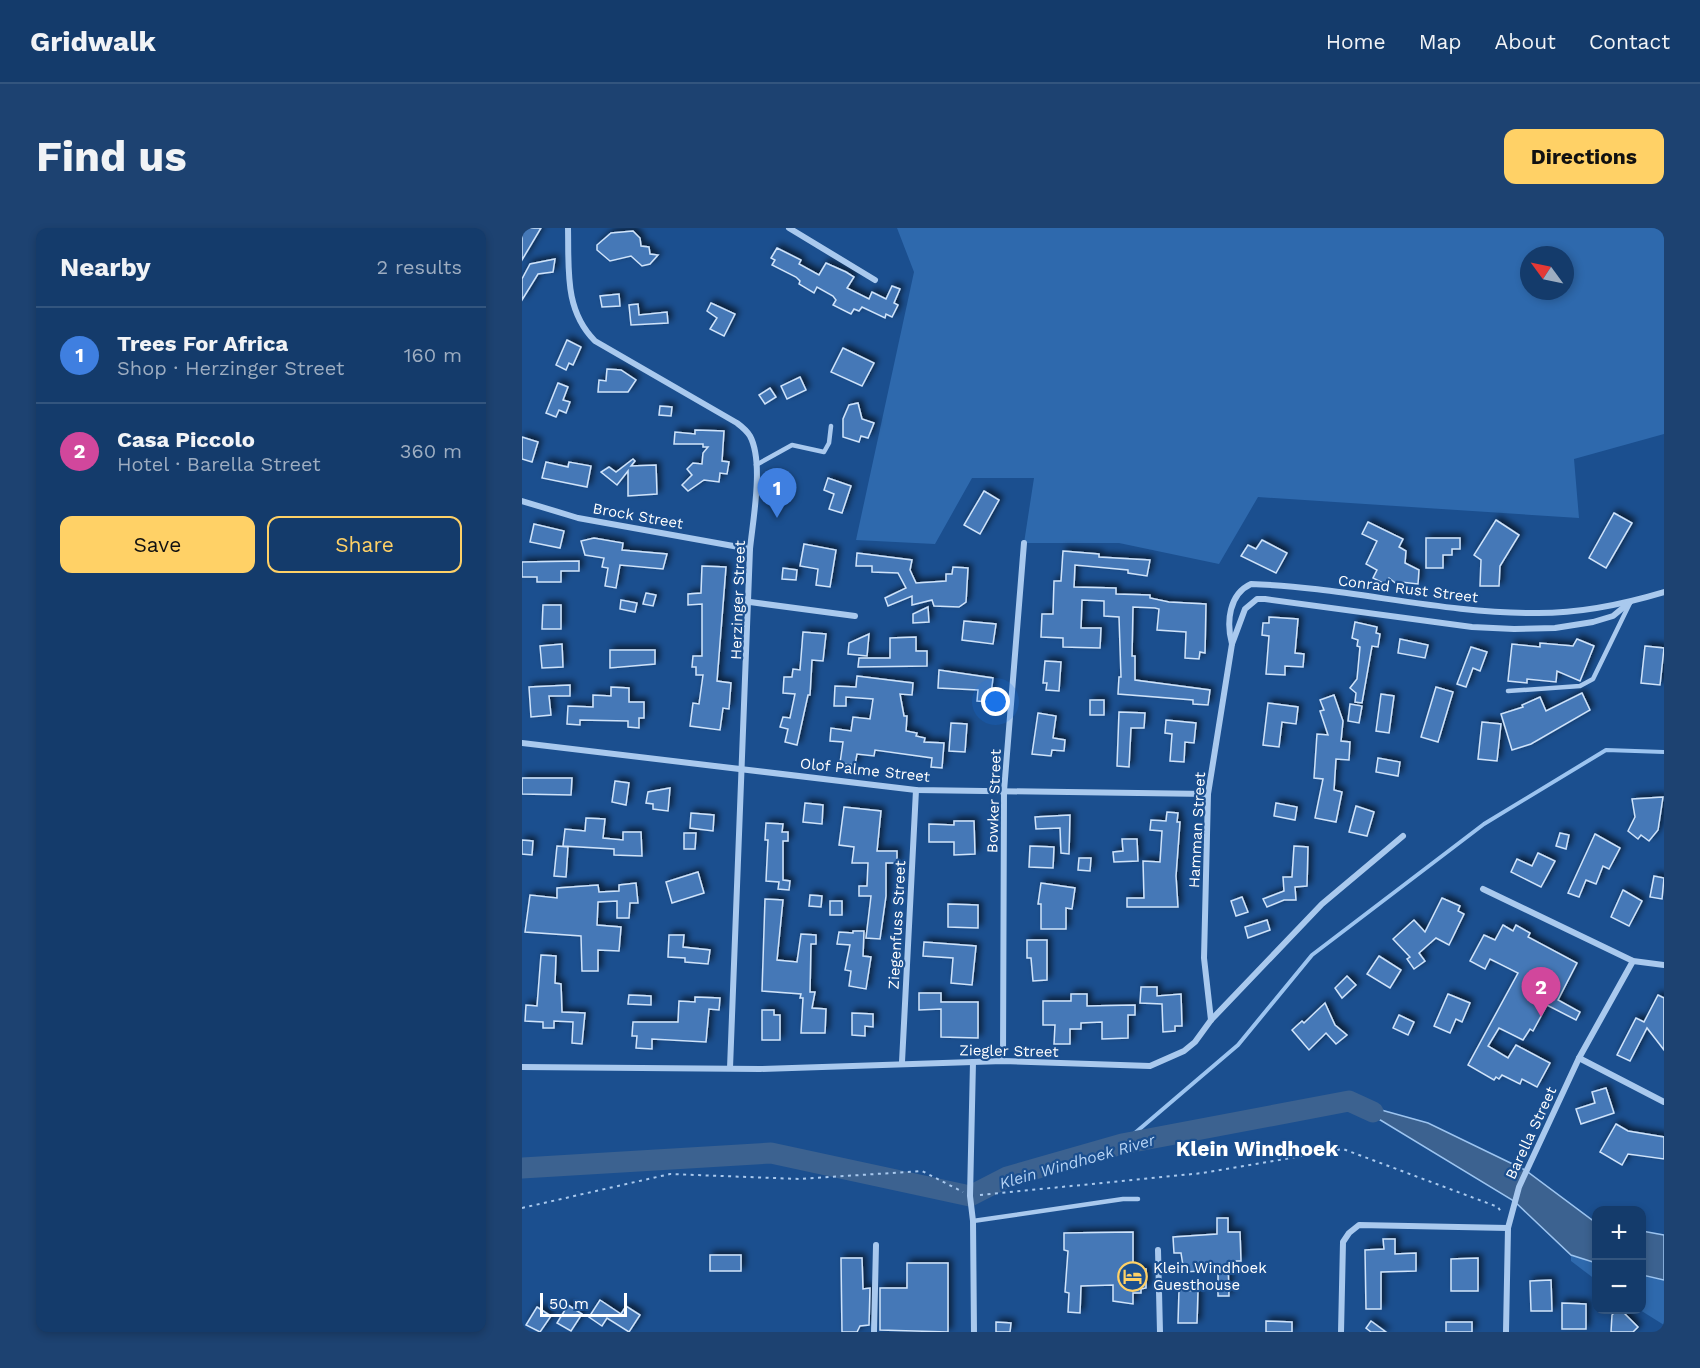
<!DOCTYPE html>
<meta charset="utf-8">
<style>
:root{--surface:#143b6b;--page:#1d4271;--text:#f1f3f6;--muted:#9dadc1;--line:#33557e;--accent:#ffd166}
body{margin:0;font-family:"Work Sans",sans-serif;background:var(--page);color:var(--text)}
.controls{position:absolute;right:18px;bottom:18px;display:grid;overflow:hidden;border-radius:12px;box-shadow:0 3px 9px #0003}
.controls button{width:54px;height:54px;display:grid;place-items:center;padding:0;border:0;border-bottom:2px solid var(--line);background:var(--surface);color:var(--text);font:30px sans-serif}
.compass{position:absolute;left:998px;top:18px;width:54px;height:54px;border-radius:50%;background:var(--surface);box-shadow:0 3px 9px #0003;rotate:303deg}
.scale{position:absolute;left:18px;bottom:15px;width:87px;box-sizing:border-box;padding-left:6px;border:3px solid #fff;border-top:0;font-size:16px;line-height:21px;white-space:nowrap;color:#fff;-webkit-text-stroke:4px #1b4f8f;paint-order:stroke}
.you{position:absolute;left:474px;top:474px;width:21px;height:21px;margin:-15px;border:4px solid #fff;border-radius:50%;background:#1a73e8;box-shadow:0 0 0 9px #1a73e833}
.badge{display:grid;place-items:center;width:39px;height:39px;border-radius:50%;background:var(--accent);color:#fff;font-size:20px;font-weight:700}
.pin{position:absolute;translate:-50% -50px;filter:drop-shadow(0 2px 3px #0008)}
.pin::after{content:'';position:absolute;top:32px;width:21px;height:18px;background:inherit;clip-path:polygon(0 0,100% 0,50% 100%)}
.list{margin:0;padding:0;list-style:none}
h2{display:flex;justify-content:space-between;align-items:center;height:78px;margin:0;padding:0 24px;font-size:26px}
h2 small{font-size:20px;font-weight:400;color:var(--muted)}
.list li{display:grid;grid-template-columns:39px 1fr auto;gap:18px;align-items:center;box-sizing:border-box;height:96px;padding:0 24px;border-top:2px solid var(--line)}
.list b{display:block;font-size:22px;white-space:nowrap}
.list p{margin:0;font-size:20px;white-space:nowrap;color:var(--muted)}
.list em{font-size:20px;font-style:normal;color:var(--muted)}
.actions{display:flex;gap:12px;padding:18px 24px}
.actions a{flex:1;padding:14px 0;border:2px solid var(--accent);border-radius:12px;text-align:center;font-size:21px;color:var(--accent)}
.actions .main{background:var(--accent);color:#111}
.map{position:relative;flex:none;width:1142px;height:1104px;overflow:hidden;border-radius:12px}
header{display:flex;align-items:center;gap:36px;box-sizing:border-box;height:84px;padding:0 30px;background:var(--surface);border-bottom:2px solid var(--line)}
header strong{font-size:28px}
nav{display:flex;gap:33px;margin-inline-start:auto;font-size:21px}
.intro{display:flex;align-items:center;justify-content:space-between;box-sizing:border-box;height:144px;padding:0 36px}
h1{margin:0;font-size:42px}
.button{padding:15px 27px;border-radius:12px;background:var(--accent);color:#111;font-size:21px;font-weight:700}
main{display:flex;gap:36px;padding:0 36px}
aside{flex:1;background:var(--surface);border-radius:12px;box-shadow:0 3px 9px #0003}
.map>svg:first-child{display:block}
.green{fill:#2e69ad;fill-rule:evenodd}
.water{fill:#3c6290;stroke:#9cc4f0;stroke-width:1.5}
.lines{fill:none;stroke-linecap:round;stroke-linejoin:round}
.stream{stroke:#9cc4f0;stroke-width:4}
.river{stroke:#3c6290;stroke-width:21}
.building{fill:#4478b7;stroke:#cfe3fa;stroke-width:1.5;filter:url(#shadow)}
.path{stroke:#a9c9ee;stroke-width:2;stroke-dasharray:3 4.5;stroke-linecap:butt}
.service{stroke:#a9c9ee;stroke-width:4.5}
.minor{stroke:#a9c9ee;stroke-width:6}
.labels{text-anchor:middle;stroke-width:4.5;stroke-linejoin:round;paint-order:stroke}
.street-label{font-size:15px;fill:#fff;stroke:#1b4f8f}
.poi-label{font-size:15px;fill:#fff;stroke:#1b4f8f;text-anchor:start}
.water-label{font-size:16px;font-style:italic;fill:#b5d3f5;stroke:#1b4f8f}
.district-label{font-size:21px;font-weight:bold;fill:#fff;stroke:#1b4f8f}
</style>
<header>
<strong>Gridwalk</strong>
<nav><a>Home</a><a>Map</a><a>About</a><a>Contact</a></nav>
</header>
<div class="intro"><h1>Find us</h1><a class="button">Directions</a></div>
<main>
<aside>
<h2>Nearby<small>2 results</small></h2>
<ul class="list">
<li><span class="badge" style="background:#3f7fe0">1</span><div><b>Trees For Africa</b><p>Shop · Herzinger Street</p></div><em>160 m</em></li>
<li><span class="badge" style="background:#d1479c">2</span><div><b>Casa Piccolo</b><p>Hotel · Barella Street</p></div><em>360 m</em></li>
</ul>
<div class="actions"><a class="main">Save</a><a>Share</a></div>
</aside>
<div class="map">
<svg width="1142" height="1104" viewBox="0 0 1142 1104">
<defs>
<filter id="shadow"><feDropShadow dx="3.5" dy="-3.5" stdDeviation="3" flood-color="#0009"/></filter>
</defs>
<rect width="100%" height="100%" fill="#1b4f8f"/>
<g class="green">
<path d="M375,0H1142V206L1052,231L1057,290L736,269L697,336L597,315H502L512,250H450L413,316L334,312L392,44ZM1007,27H1043V63H1007Z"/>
<path d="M1049,1027L1074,1035V1052L1049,1033Z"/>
<path d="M1120,1047L1142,1052V1097L1118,1082Z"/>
</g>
<g class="water">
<path d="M827,873L906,895L1003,942L1074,995V1035L1049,1027L992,973Z"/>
<path d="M1120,1003L1142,1007V1052L1120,1047Z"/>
</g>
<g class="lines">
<path class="stream" d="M600,916L716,817L790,727L962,596L1084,522L1142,524"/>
<path class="river" d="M0,940L249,925L448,968L485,949L600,916L827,873L851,884"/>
</g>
<g class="building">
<path d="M0,0H19L0,32Z"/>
<path d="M111,3L118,10L119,18L127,19L128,26L136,27L128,36L120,38L109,28L88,33L75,22V17L89,5Z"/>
<path d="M255,20L279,32L277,36L297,47L304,35L324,44L332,49L325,60L347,71L350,64L364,71L370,58L378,61L372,75L376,77L370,89L364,86L363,90L340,79L337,83L332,81L329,86L311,77L314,72L311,68L295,59L292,65L277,56L278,53L274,49L250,37L253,32L249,30Z"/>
<path d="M33,31L31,44L16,46L0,72V51L8,36Z"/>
<path d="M97,66L98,78L80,79L78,68Z"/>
<path d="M189,75L213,86L202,108L188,101L195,90L185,83Z"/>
<path d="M116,76L117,87L145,84L146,95L109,97L107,77Z"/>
<path d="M45,112L59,119L51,137L47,135L44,142L34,137Z"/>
<path d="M321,120L352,135L340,158L309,144Z"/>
<path d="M85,141L99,142L114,152L106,164H76L77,152L84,153Z"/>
<path d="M278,149L284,162L265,171L259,158Z"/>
<path d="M36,155L46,159L41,172L48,174L44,185L37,182L34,189L24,185Z"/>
<path d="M248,160L254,169L243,176L237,167Z"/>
<path d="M336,175L340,191L352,195L346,210L339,208L337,214L321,209V191L327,177Z"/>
<path d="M138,178L150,179L149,188L137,187Z"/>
<path d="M173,202L202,203L200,233L207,234L205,246L198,245L197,254L182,252L166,263L160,257L170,247L165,241L171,235L180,236L181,225L186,219H181V216H152L153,204L173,206Z"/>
<path d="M0,209L16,214L10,234L0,231Z"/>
<path d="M111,231L113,233L109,238L134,237L135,266L106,268V243L95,257L79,244L87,239L94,244Z"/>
<path d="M24,234L46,239L47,234L69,238L65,259L20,250Z"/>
<path d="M306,250L329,258L320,285L307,281L312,266L302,262Z"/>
<path d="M462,263L477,272L458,306L442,297Z"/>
<path d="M1092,285L1110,295L1084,340L1067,330Z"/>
<path d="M974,292L997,307L978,338L977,358H958L959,332L952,327Z"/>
<path d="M846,294L881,311L877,319L884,323L883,335L897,342L896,356L879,354L876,357L867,350L863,356L851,350L855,342L844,336L855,313L840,306Z"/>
<path d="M12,296L42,303L38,320L8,314Z"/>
<path d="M72,310L101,315L100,322L145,326L141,341L98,337L94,360L83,358L86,340L80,339L82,330L63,327L59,313Z"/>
<path d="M904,310H938V321H930V327H921V340H904Z"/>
<path d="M740,312L765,325L754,345L719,328L726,317L734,321Z"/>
<path d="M282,316L314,322L308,359L294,357L296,341L278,338Z"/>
<path d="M541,323L577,326V329L628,332L625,348L606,345V342L553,337L552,359L594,360V366L628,367V370L647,374L684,376L683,425L678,424L677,431L663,430L664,404L635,402L637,381L633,380L611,379L610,428H613V452L688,462L686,477L671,476V472L596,466L597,449H599L597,389L582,388V373L560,372L559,400H579L578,420L541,419V410L519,409L520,386H531L532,353H539Z"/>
<path d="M335,325L390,332L388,342L394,355L424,353V346H430L431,339L446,340L444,374L437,379L412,378L410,372L390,377V368L366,378L363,370L384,360L376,345L350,344V338H334Z"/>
<path d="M57,333V343H39V354H15V349H0V334Z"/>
<path d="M180,338L204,339L195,453L209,455L207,481L201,480L198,502L168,498L171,475L177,476L181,447H174V439H170L171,428H180V376L166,377V366L179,365Z"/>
<path d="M261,340L275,342L274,352L260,351Z"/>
<path d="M124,365L134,367L131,378L121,376Z"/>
<path d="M99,372L115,375L113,384L98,381Z"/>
<path d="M21,377H39V401H20Z"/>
<path d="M406,379L407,394L391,395V386Z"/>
<path d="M747,389L776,391L773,425L782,426L781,439L763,438V447L744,446L747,408L740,407L741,395H747Z"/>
<path d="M442,393L474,396L471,416L440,412Z"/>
<path d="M833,394L855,399L854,405L858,406L856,419L850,418L840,475L833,474L834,465L828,460L835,451L838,419L835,418L836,412L830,410Z"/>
<path d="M281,404L304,406L301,433L290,432L288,467H286L275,517L263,514L266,501L258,499L261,489L268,490L273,466L261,465L262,449H270L271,441L278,442Z"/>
<path d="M347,406L345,428L326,426L327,415Z"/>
<path d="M394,409V423H405V438L336,439L337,430H368V410Z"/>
<path d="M878,411L906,417L903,430L876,425Z"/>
<path d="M1055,411L1072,418L1058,453L1035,443L1034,454L1005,451V455L986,453L990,416L1018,419V415L1051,418Z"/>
<path d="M40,416L41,439L20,440L18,418Z"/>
<path d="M1123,418L1142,420L1138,457L1119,455Z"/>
<path d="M949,419L965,424L958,443L951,440L944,459L935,456Z"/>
<path d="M88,422H133V436L88,440Z"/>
<path d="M523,433L539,434L537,463L524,462L525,455H521Z"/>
<path d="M417,442L471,450L468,474L455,473L456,462L416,460Z"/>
<path d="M335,448L391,455L390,467L378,466L382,488H385L384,503L395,505L394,508L403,510L402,514L422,515L420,540L409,539L410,530L353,522L352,528L335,526L333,537L318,535L321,514L308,513L309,500L329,503L331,489L348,491L351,471L324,469V478H312L313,458L334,459Z"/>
<path d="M48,457V468H27L29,487L9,489L7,459Z"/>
<path d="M89,459L107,460V474H122V490H117V500L106,499V493L58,492V497L45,496L46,478L71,479V467L89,468Z"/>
<path d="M914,459L931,464L916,514L899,509Z"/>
<path d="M1060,465L1068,482L1009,516L990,522L979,486L1001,479L1000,477L1018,469L1024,483Z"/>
<path d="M859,466L872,468L867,505L854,503Z"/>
<path d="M812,467L821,493L819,513L828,514L827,532L814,531L812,562L820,564L814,594L793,590L801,551L792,550L795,506L806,507L798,483L802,482L798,472Z"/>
<rect x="568" y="472" width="14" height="15"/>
<path d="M746,475L776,479L774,496L760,494L757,519L741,517Z"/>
<path d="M828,476L840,478L837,495L826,493Z"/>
<path d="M597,484L623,485L622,500H609L607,539L595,538Z"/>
<path d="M516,485L534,488L531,510L543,512L542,523L530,522L529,528L510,526Z"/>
<path d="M644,492L674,495L672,515L663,514L662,534L648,533L650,506L643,505Z"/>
<path d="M960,494L979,496L975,533L956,531Z"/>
<path d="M429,495L445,496L443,524L427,523Z"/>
<path d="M856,530L878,534L876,548L854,544Z"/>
<path d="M0,550H50L49,567L0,566Z"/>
<path d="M93,553L107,555L104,577L90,574Z"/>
<path d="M148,560L146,583L131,581V576L124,575L126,564Z"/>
<path d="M1141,569L1136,602L1127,613L1119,607L1116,611L1106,603L1113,589L1110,571Z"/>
<path d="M283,575L301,577L300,596L281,594Z"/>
<path d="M754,575L775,579L773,592L752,588Z"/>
<path d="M834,578L852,584L845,608L827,604Z"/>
<path d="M322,579L359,583L355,623H375V635H364V668L358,711L344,710L349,668H337V658H345L346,635H330L332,619L317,617Z"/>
<path d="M645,584L656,585L655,594H658L654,648L656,679H605V670H622L621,633L638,634L640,603L628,602L629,592L644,593Z"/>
<path d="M169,585L192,587L191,603L168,600Z"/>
<path d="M548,587L547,626L539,625L538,600L514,601L513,589Z"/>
<path d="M64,590L83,591L81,610L101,612V604H119L120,628L92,627V621L41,618L43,601L63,603Z"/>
<path d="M432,593H452L453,626L432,627V614H407V596L432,597Z"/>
<path d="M244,595L261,596L260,604H266V613H261V652L268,653L267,662L256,661L257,654L244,653L246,612H243Z"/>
<path d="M162,605H174L173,621H162Z"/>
<path d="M1038,605L1047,607L1044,621L1034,618Z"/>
<path d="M1073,606L1098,620L1087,641L1081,638L1074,656L1064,652L1057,669L1046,665Z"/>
<path d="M600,611H615L616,633L592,634L591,624L601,623Z"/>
<path d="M0,612L11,613L10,627L0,626Z"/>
<path d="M35,618L46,619L44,649L32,648Z"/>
<path d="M508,618L532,619L531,640L507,639Z"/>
<path d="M772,618L786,619L785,658L773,659L774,672H762L745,679L741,671L762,663L761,649H770Z"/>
<path d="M1016,625L1033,633L1019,659L989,644L995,631L1010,638Z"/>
<path d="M557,630H569L568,643L556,642Z"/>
<path d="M176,644L182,665L150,675L144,654Z"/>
<path d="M1132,648L1142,650L1140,671L1128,669Z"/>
<path d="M114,655L116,675H108L107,690H95V673L76,674L75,697L99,699L97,723L76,722V743H60L59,708L3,704L8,667L35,670V660L76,657L77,664L97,663V657Z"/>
<path d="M519,655L553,660L550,681L544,680V701H519V676H516Z"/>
<path d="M1101,662L1120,673L1107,698L1089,689Z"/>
<path d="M288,667L300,668L299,679L287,678Z"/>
<path d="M720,669L726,684L714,688L709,673Z"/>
<path d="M920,670L938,678L936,683L942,686L927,717L914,710L897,725L903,733L892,741L885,731L888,729L871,711L892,692L903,704Z"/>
<path d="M243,671L261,672L255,732L275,734L279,706L294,707V716H289L288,764H293L290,780L304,781L303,805H279L281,770H278L279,766L240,763Z"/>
<rect x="308" y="673" width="12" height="14"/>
<path d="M426,676L456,677V700L426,699Z"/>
<path d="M745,692L748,702L726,710L723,699Z"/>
<path d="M981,697L991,703L994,697L1008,705L1006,709L1055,735L1036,772L1058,784L1054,792L1025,777L1011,803L1008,801L1001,812L977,800L966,818L986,830L994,817L1028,835L1015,859L1000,851L998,856L980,847L977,851L974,849L972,852L946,837L996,745L968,731L963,741L948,733L962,707L973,712Z"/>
<path d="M331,703H342L341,728L349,729L344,761L327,758L329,743L323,742L328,717L315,716L317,704L331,705Z"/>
<path d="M147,707H162L161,719L188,722L186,736L163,734V730L146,729Z"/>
<path d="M505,712H525V752L511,753L509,730H505Z"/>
<path d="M402,714L454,718L450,757L429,755L431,730L401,728Z"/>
<path d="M19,727L34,728L33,755L39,756L40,784L63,785L60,816L50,815L51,794L32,793V800H21V794L3,793L4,777L15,778Z"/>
<path d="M857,728L879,742L868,760L845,746Z"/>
<path d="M825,748L834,757L820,770L813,760Z"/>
<path d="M619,759H635V768L659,766L660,798H653V803L641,804L640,776L618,775Z"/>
<path d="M397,765H419V774H456V810L419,809V781L397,782Z"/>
<path d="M549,766H565V778L613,777V787H606V810L580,811V794L559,795V801H548V816H532L533,797H521V773H549Z"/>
<path d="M926,766L948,775L940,794L934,791L928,805L912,798Z"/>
<path d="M107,767L129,768V777L106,776Z"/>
<path d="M1136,767L1142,770V822L1125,800L1108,833L1095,827L1114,790L1122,794Z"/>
<path d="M173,769L198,770L197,782L187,781L184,814L130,811V821L114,820L115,808H110L111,794H156L157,773L173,774Z"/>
<path d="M803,775L813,797L825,807L814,816L804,805L787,822L770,802L780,793L782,795Z"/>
<path d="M240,782H252V787H258V812H240Z"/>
<path d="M330,785L351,786V799L343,798V808L330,807Z"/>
<path d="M877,787L892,794L886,807L871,800Z"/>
<path d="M1084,860L1092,885L1059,896L1054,881L1073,875L1070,864Z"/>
<path d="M1094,896L1106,903L1142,909V931L1106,926L1100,937L1078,924Z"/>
<path d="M695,990H706V1004H718L719,1033H706L707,1068H696V1042L662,1044L659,1025H652L651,1009L695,1006Z"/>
<path d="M611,1004V1041H624V1060L619,1061V1065H611V1076L591,1073V1057L559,1058L558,1085L546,1084L547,1065L543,1064L546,1023L542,1022V1005Z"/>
<path d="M861,1011H873V1026L894,1025V1043L859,1044V1081H844L843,1022L862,1021Z"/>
<rect x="188" y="1027" width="31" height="16"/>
<path d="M319,1030H340L341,1061L348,1060L347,1097L338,1098L335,1104H320Z"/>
<path d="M956,1030V1063H929V1031Z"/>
<path d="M385,1035H426V1104L358,1102V1060H385Z"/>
<path d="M1029,1052L1030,1083H1009L1008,1053Z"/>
<path d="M657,1062L676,1063L675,1095H656Z"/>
<path d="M78,1072L99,1086L104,1078L118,1087L107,1104L85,1090L80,1098L67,1089Z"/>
<path d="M1040,1075L1064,1076V1101H1040Z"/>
<path d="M46,1077L60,1086L49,1103L35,1095Z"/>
<path d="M15,1079L29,1088L18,1104L4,1097Z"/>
<path d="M1095,1082H1099L1116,1099L1111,1104H1089L1090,1087Z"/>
<path d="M744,1093L770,1094V1104H744Z"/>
<path d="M849,1093L864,1104H849L844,1100Z"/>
<path d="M474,1094L489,1095L488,1104H474Z"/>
<rect x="924" y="1094" width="26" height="10"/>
</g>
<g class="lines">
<g class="path">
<path d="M458,967L681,945L821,921L976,979L980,986"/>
<path d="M0,980L148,946L277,951L400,943L441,964"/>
</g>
<g class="service">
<path d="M234,237L270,217L302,224L307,215L309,198"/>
<path d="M986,463L1058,458L1071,451L1108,375"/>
<path d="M451,993L601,971H616"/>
</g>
<g class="minor">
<path d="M46,0C47,41 42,82 73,113L215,195C219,198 225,203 228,208C242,234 231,291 228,321L208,840"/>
<path d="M267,0L353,52"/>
<path d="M0,273L56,290L228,321"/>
<path d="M228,374L333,388"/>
<path d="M710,416C704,394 707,366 729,356C825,359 920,386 1016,385C1058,385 1102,376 1142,364"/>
<path d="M0,515L394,562L686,566"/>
<path d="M961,661L1111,733L1142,737"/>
<path d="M689,792L682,730L686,566L710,416L723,381L735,371H743L950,399L992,401L1033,400L1071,394L1091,388L1108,374"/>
<path d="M1057,830L1142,874"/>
<path d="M481,833L482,563L502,315"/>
<path d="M380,834L394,562"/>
<path d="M451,834L448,968L451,993L452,1104"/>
<path d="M0,839L238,841L481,833L628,838L662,823L673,814L689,792L800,676L881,608"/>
<path d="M636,1022L638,1104"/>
<path d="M352,1104L354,1017"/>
<path d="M819,1104L821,1014L827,1005L837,997L986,1000"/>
<path d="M984,1104L986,1000L997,959L1057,830L1111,733"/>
</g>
</g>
<defs>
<symbol id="hotel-ring" viewBox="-11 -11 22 22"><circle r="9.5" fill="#1b4f8f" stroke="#ffd166" stroke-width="1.5"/><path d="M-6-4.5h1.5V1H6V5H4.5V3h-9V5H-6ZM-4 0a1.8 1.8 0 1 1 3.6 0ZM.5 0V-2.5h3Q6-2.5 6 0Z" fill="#ffd166"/></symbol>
</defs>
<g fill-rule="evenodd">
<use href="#hotel-ring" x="594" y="1032" width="33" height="33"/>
</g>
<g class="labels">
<g class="street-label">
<text transform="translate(116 288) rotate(10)" y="5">Brock Street</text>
<text transform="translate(886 361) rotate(7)" y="5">Conrad Rust Street</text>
<text transform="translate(216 372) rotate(-88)" y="5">Herzinger Street</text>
<text transform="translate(343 542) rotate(6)" y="5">Olof Palme Street</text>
<text transform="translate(472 573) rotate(-88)" y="5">Bowker Street</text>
<text transform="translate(675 602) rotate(-87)" y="5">Hamman Street</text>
<text transform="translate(375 697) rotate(-87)" y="5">Ziegenfuss Street</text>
<text transform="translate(487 823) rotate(1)" y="5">Ziegler Street</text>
<text transform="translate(1009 905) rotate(-65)" y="5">Barella Street</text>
</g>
<g class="poi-label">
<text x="631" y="1045">Klein Windhoek<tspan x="631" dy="17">Guesthouse</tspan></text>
</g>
<g class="water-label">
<text transform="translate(555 933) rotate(-16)" y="6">Klein Windhoek River</text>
</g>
<g class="district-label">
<text x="735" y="928">Klein Windhoek</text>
</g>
</g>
</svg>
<div class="controls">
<button>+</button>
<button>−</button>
</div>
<svg class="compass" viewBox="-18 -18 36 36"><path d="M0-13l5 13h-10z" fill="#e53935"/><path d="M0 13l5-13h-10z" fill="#9dadc1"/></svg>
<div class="scale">50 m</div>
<div class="you"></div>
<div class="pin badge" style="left:255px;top:290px;background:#3f7fe0">1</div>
<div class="pin badge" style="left:1019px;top:789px;background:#d1479c">2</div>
</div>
</main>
